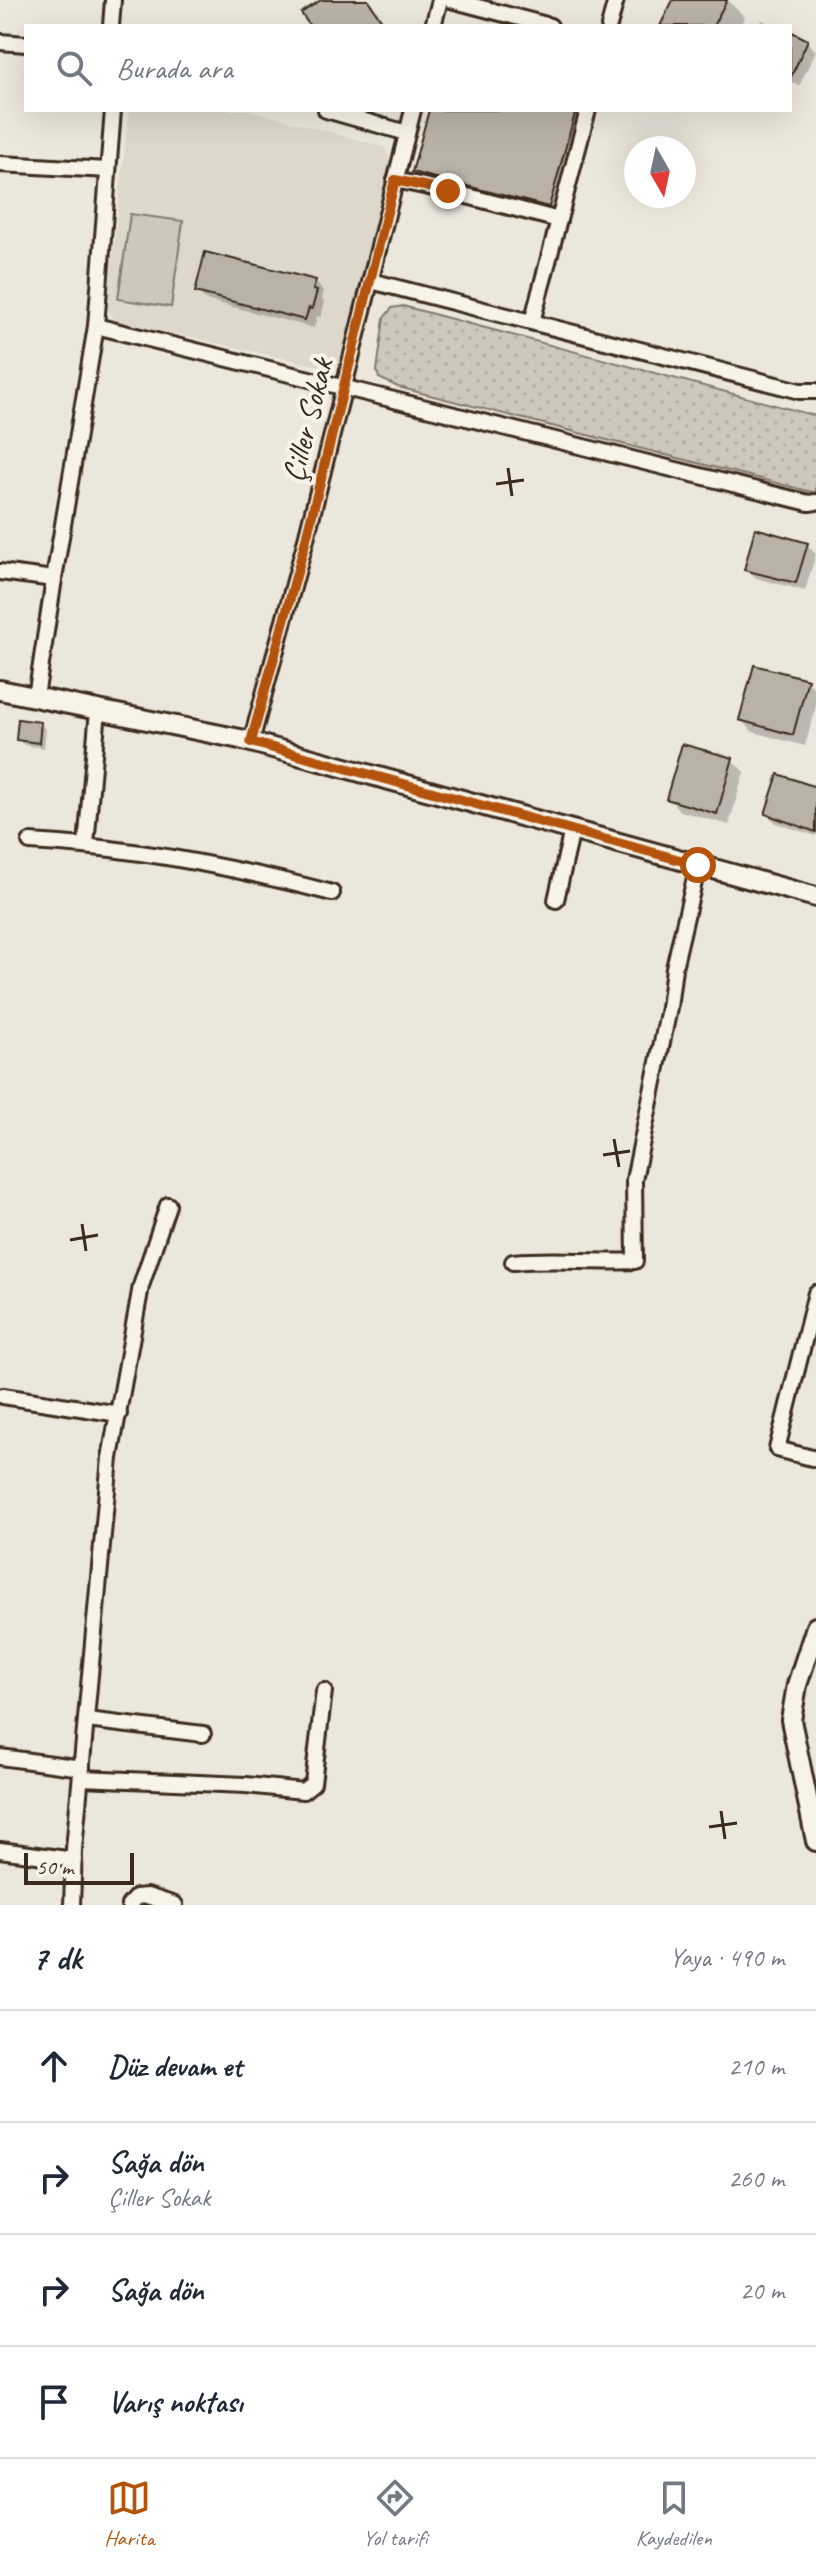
<!DOCTYPE html>
<html lang="tr">
<meta charset="utf-8">
<style>
:root{--surface:#fff;--page:#f2f2f3;--text:#1f2937;--muted:#747a83;--line:#e0e1e3;--accent:#b45309}
body{margin:0;font-family:Caveat,sans-serif;background:var(--page);color:var(--text)}
.compass{position:absolute;left:624px;top:136px;width:72px;height:72px;border-radius:50%;background:var(--surface);box-shadow:0 8px 32px #0002;rotate:171deg}
.scale{position:absolute;left:24px;bottom:20px;width:110px;box-sizing:border-box;padding-left:8px;border:4px solid #3b2a1e;border-top:0;font-size:22px;line-height:28px;white-space:nowrap;color:#3b2a1e;-webkit-text-stroke:6px #f7f3e8;paint-order:stroke}
.stop{position:absolute;width:24px;height:24px;margin:-18px;border:6px solid #b45309;border-radius:50%;background:#fff}
.stop.end{background:#b45309;border-color:#fff;box-shadow:0 2px 8px #0008}
.list{margin:0;padding:0;list-style:none}
h2{display:flex;justify-content:space-between;align-items:center;height:104px;margin:0;padding:0 32px;font-size:34px}
h2 small{font-size:26px;font-weight:400;color:var(--muted)}
.list li{display:grid;grid-template-columns:52px 1fr auto;gap:24px;align-items:center;box-sizing:border-box;height:112px;padding:0 32px;border-top:2px solid var(--line)}
.list b{display:block;font-size:30px;white-space:nowrap}
.list p{margin:0;font-size:26px;white-space:nowrap;color:var(--muted)}
.list em{font-size:26px;font-style:normal;color:var(--muted)}
.icon{flex:none;width:44px;height:44px;fill:none;stroke:currentColor;stroke-width:2;stroke-linecap:round;stroke-linejoin:round}
.map{position:relative;flex:none;width:816px;height:1905px;overflow:hidden}
.search{position:absolute;background:var(--surface);box-shadow:0 8px 32px #0002;left:24px;right:24px;top:24px;height:88px;display:flex;align-items:center;gap:20px;box-sizing:border-box;padding:0 28px;border-radius:0px;color:var(--muted);font-size:30px}
.sheet{height:552px;background:var(--surface)}
nav{display:flex;justify-content:space-around;align-items:center;box-sizing:border-box;height:112px;border-top:2px solid var(--line);background:var(--surface);font-size:22px;color:var(--muted)}
nav a{display:grid;justify-items:center;gap:4px}
nav .on{color:var(--accent)}
.map>svg:first-child{display:block}
.built{fill:#ddd7cc}
.grass{fill:url(#grass-dots);stroke:#84796d;stroke-width:2}
.pitch{fill:#cec8bc;stroke:#84796d;stroke-width:2}
.shadow{fill:#0003}
.building{fill:#bab2a7;stroke:#3b2a1e;stroke-width:2}
.lines{fill:none;stroke-linecap:round;stroke-linejoin:round}
.minor-casing{stroke:#3b2a1e;stroke-width:20}
.tertiary-casing{stroke:#3b2a1e;stroke-width:24}
.minor{stroke:#f7f3e8;stroke-width:14}
.tertiary{stroke:#f7f3e8;stroke-width:18}
.route{stroke:#b45309;stroke-width:10}
.ticks{fill:none;stroke:#3b2a1e;stroke-width:3}
.labels{text-anchor:middle;stroke-width:8;stroke-linejoin:round;paint-order:stroke}
.street-label{font-size:32px;fill:#3b2a1e;stroke:#f7f3e8}
</style>
<div class="map">
<svg width="816" height="1905" viewBox="0 0 816 1905">
<defs>
<pattern id="grass-dots" width="8" height="8" patternUnits="userSpaceOnUse" patternTransform="scale(2)"><rect width="8" height="8" fill="#cec8bc"/><path d="M2 2h.1M6 6h.1" fill="none" stroke="#b2aca1" stroke-width="1.8" stroke-linecap="round"/></pattern>
</defs>
<rect width="100%" height="100%" fill="#ece7dc"/>
<filter id="ink" filterUnits="userSpaceOnUse"><feTurbulence type="fractalNoise" baseFrequency=".0125" numOctaves="2"/><feDisplacementMap in="SourceGraphic" scale="16" xChannelSelector="R" yChannelSelector="G"/><feConvolveMatrix kernelMatrix="1 2 1 2 8 2 1 2 1" color-interpolation-filters="sRGB"/></filter>
<g filter="url(#ink)">
<path class="built" d="M129,110H250L384,147L393,163L341,363L327,368L114,320L107,308Z"/>
<path class="grass" d="M403,306L816,416V493L398,387L379,378L377,371L384,318L392,308Z"/>
<path class="pitch" d="M130,214L183,221L171,307L118,299Z"/>
<g class="shadow">
<path d="M325,0H370L387,26H312Z"/>
<path d="M675,0H727L745,17L740,26H662Z"/>
<path d="M762,20L774,26H760Z"/>
<path d="M790,34L807,42L816,51L799,86L790,82Z"/>
<path d="M431,110H591L561,218L426,183L414,171Z"/>
<path d="M315,282L324,291L322,299L325,302L321,317L317,316L314,328L206,300L197,291Z"/>
<path d="M807,545L816,554L805,591L756,578L747,569Z"/>
<path d="M807,681L816,690V706L805,746L753,732L741,720Z"/>
<path d="M40,724L46,730L44,748L24,745L18,740Z"/>
<path d="M732,760L744,772L729,825L680,811L668,798Z"/>
<path d="M816,789V836L776,823L767,814Z"/>
</g>
<g class="building">
<path d="M321,0H368L385,26H310L301,13Z"/>
<path d="M673,0H727L713,26H660Z"/>
<path d="M790,31L808,40L790,79Z"/>
<path d="M429,110H576L549,207L412,172Z"/>
<path d="M205,252L316,280L313,290L317,291L312,309L309,308L305,320L195,292Z"/>
<path d="M755,528L808,543L796,583L744,570Z"/>
<path d="M754,665L808,679L793,735L739,720Z"/>
<path d="M18,719L41,722L39,743L16,740Z"/>
<path d="M682,744L733,758L717,814L666,799Z"/>
<path d="M778,774L816,787V832L765,814Z"/>
</g>
<g class="lines">
<defs>
<g id="minor">
<path d="M451,0L550,26"/>
<path d="M111,26L113,0"/>
<path d="M433,26L440,0"/>
<path d="M609,26L616,0"/>
<path d="M0,42L26,44"/>
<path d="M326,110L407,133"/>
<path d="M0,164L108,170"/>
<path d="M395,180L448,191L559,220"/>
<path d="M371,281L800,391H816"/>
<path d="M532,322L588,110"/>
<path d="M96,326L809,503L816,502"/>
<path d="M0,572L54,579L36,697"/>
<path d="M54,579L96,326L113,110"/>
<path d="M251,742L304,547L413,110"/>
<path d="M30,842C132,847 234,867 332,893"/>
<path d="M86,845L98,710"/>
<path d="M556,900L572,830"/>
<path d="M513,1262C554,1258 594,1263 635,1261L634,1180L669,1008L674,968L698,865"/>
<path d="M816,1293L777,1449L816,1459"/>
<path d="M3,1396L119,1414"/>
<path d="M87,1720L203,1734"/>
<path d="M0,1757L82,1768"/>
<path d="M81,1778L246,1785L303,1791L313,1783L324,1691"/>
<path d="M0,1850L74,1860"/>
<path d="M72,1905L74,1849L110,1458L141,1286L168,1205"/>
<path d="M129,1905L136,1897L147,1896L175,1905"/>
</g>
<g id="tertiary">
<path d="M0,690L240,739L816,897"/>
<path d="M816,1627L797,1685L791,1720L816,1841"/>
</g>
</defs>
<use href="#minor" class="minor-casing"/>
<use href="#tertiary" class="tertiary-casing"/>
<use href="#minor" class="minor"/>
<use href="#tertiary" class="tertiary"/>
</g>
</g>
<g class="lines" filter="url(#ink)">
<path class="route" d="M448,191L395,180L304,547L251,742L698,865"/>
</g>
<path class="ticks" d="M508,468L512,496M496,484L524,480M614,1139L619,1167M603,1155L630,1151M82,1224L86,1251M70,1240L98,1235M721,1811L725,1839M709,1827L737,1823"/>
<g class="labels">
<g class="street-label">
<text transform="translate(307 420) rotate(-76)" y="11">Çiller Sokak</text>
</g>
</g>
</svg>
<svg class="compass" viewBox="-18 -18 36 36"><path d="M0-13l5 13h-10z" fill="#e53935"/><path d="M0 13l5-13h-10z" fill="#747a83"/></svg>
<div class="scale">50 m</div>
<div class="stop" style="left:698px;top:865px"></div>
<div class="stop end" style="left:448px;top:191px"></div>
<div class="search"><svg class="icon" aria-label="search" viewBox="0 0 24 24"><circle cx="10" cy="10" r="6"/><path d="M15 15l6 6"/></svg>Burada ara</div>
</div>
<section class="sheet">
<h2>7 dk<small>Yaya · 490 m</small></h2>
<ul class="list">
<li><svg class="icon" aria-label="ahead" viewBox="0 0 24 24"><path d="M12 20V5M6 11l6-6 6 6"/></svg><div><b>Düz devam et</b></div><em>210 m</em></li>
<li><svg class="icon" aria-label="right" viewBox="0 0 24 24"><path d="M7 20v-9h11M14 6l5 5-5 5"/></svg><div><b>Sağa dön</b><p>Çiller Sokak</p></div><em>260 m</em></li>
<li><svg class="icon" aria-label="right" viewBox="0 0 24 24"><path d="M7 20v-9h11M14 6l5 5-5 5"/></svg><div><b>Sağa dön</b></div><em>20 m</em></li>
<li><svg class="icon" aria-label="arrive" viewBox="0 0 24 24"><path d="M6 21V4h12l-3 4 3 4H6"/></svg><div><b>Varış noktası</b></div></li>
</ul>
</section>
<nav>
<a class="on"><svg class="icon" aria-label="map" viewBox="0 0 24 24"><path d="M3 6l6-2 6 2 6-2v14l-6 2-6-2-6 2zM9 4v14M15 6v14"/></svg>Harita</a>
<a><svg class="icon" aria-label="directions" viewBox="0 0 24 24"><path d="M12 3l9 9-9 9-9-9zM9 14v-3h6M13 9l2 2-2 2"/></svg>Yol tarifi</a>
<a><svg class="icon" aria-label="saved" viewBox="0 0 24 24"><path d="M7 4h10v16l-5-4-5 4z"/></svg>Kaydedilen</a>
</nav>
